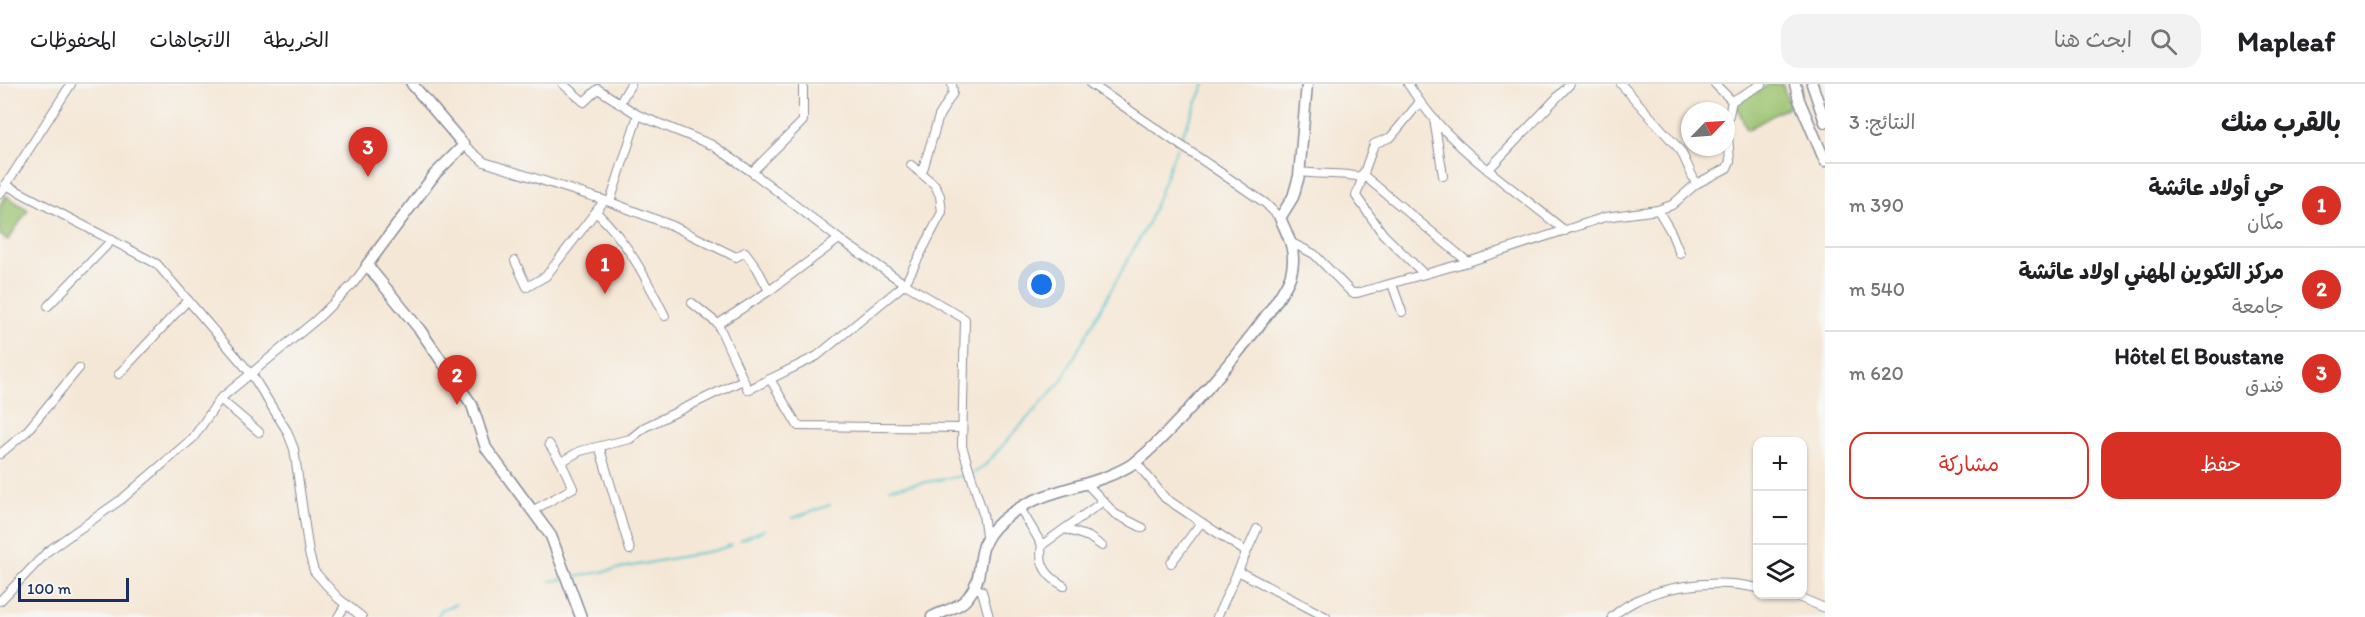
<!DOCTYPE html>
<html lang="ar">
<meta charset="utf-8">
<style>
:root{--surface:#fff;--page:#f2f2f2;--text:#202124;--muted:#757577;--line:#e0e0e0;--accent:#d93025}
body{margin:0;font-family:Itim,"Playpen Sans Arabic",sans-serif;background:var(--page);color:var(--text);direction:rtl}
.controls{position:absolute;right:18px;bottom:18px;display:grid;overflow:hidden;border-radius:12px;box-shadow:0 2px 4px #0004}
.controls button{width:54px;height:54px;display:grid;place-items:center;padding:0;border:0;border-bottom:2px solid var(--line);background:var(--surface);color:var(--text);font:30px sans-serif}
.compass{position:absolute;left:1681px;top:18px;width:54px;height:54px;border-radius:50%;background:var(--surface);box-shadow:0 2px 4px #0004;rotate:65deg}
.scale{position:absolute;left:18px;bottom:15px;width:111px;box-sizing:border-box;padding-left:6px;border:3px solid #1b2f5e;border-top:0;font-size:16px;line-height:21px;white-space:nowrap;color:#1b2f5e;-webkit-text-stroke:4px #f6f6f2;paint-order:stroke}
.you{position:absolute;left:1042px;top:201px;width:21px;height:21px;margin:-15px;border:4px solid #fff;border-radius:50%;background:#1a73e8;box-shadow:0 0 0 9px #1a73e833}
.badge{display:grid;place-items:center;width:39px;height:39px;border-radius:50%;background:var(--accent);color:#fff;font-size:20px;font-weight:700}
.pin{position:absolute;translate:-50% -50px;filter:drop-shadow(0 2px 3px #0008)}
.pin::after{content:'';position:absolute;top:32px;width:21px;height:18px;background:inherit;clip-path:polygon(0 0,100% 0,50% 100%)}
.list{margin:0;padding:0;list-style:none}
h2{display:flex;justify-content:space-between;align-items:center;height:78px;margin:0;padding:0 24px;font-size:26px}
h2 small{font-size:20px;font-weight:400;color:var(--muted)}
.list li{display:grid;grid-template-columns:39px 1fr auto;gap:18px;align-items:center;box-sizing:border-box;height:84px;padding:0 24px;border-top:2px solid var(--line)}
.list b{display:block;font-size:22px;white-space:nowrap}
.list p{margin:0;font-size:20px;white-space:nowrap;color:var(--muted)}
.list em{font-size:20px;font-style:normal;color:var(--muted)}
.actions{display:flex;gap:12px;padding:18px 24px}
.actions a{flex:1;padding:14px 0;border:2px solid var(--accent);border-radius:18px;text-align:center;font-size:21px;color:var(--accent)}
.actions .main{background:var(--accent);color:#fff}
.icon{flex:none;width:33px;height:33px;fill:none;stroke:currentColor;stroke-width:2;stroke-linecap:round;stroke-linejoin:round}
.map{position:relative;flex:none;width:1825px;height:533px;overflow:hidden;direction:ltr}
header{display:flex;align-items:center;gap:36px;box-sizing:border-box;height:84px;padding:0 30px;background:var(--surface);border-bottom:2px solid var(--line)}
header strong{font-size:28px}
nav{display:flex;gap:33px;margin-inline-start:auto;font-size:21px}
.search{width:420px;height:54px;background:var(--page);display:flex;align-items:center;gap:15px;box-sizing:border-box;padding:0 21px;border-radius:18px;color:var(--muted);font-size:22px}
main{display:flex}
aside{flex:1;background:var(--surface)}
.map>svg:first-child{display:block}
.green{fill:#9bc36f;stroke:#5b7966;stroke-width:1.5}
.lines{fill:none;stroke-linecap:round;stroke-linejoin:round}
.stream{stroke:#58c6ce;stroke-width:2}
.minor-casing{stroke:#888b9a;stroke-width:10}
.tertiary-casing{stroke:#888b9a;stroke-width:13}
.secondary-casing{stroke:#888b9a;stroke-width:13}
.minor{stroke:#fff;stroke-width:8}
.tertiary{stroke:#fff;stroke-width:10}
.secondary{stroke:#fff;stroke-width:10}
</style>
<header>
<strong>Mapleaf</strong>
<div class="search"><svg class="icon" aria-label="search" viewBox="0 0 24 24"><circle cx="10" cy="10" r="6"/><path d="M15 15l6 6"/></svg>ابحث هنا</div>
<nav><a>الخريطة</a><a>الاتجاهات</a><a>المحفوظات</a></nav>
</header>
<main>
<aside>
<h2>بالقرب منك<small>النتائج: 3</small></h2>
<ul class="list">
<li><span class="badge">1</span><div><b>حي أولاد عائشة</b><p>مكان</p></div><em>390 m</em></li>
<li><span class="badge">2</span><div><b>مركز التكوين المهني اولاد عائشة</b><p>جامعة</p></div><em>540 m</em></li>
<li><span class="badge">3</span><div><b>Hôtel El Boustane</b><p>فندق</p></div><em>620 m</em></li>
</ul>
<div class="actions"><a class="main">حفظ</a><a>مشاركة</a></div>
</aside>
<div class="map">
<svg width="1825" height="533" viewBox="0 0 1825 533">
<rect width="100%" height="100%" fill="#f6f6f2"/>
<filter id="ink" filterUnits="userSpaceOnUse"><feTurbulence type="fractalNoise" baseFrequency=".0167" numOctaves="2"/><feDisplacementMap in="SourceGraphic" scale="12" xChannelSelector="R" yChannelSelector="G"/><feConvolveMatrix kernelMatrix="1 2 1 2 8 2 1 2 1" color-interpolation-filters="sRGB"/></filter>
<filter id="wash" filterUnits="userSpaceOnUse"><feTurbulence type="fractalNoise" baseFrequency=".008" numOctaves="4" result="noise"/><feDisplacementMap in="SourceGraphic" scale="24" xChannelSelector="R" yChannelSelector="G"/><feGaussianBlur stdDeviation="1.35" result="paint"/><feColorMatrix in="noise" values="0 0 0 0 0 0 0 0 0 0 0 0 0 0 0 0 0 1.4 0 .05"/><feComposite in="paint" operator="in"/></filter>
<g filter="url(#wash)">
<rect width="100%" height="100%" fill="#f5e7d6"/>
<g class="green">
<path d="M1770,0H1782L1790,22L1747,46L1735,19Z"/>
<path d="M6,112L28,126L8,156L0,151V121Z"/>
</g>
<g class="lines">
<g class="stream">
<path d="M1180,56L1205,0"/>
<path d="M974,389L984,382L1061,297L1149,137L1177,63"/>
<path d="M890,404L969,391"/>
<path d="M793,434L830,421"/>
<path d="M741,456L764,446"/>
<path d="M569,494L717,466L731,461"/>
<path d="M551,497L564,495"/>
<path d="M437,533L442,525L457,520"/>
</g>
</g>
</g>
<g filter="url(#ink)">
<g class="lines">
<defs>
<g id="minor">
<path d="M563,0L584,18L598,5L638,31L712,61L752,88L839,155L905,200L965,235L962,362L983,430L986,452"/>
<path d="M1091,0L1265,119L1280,134"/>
<path d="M1408,0C1446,62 1510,101 1565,147"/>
<path d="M1621,0L1681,67L1696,100"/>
<path d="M1715,0L1732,17"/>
<path d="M1419,19L1391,53L1374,60L1356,112L1383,150L1424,190"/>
<path d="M619,20L631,0"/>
<path d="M1434,35L1443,92"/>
<path d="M464,61L484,78L610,118L673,142L736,173L745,168L757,184L769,207"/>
<path d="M1488,86L1570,0"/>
<path d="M752,88L803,37V0"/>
<path d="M1299,88C1321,91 1340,88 1361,93"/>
<path d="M922,89L939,32L953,9L952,0"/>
<path d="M1362,90L1468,178"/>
<path d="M6,101L157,180L252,291L287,347L294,365L309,469L314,487L338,514L362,533"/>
<path d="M0,110L71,0"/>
<path d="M610,118L638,31"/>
<path d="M1658,126L1671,148L1680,170"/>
<path d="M597,129C628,158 646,194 665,232"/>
<path d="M1292,159L1314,170L1352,209H1357L1468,178L1605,133L1658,126L1672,121L1696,100L1727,84L1730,77L1727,40L1732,17L1762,0"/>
<path d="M515,177L527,203L546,192L604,117"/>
<path d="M1392,200L1402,228"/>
<path d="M692,219L718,240L748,306L817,272L905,200L942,128L940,112L935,101L911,81"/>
<path d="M48,222L112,156"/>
<path d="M718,240L769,207L839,155"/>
<path d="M119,290L188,216"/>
<path d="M770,295L798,342L962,344"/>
<path d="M220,315L259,348"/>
<path d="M600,365L630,466"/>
<path d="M0,370L26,348L79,284"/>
<path d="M561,378L580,367L630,355L645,343L743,296"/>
<path d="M1136,378L1165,414L1246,468"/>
<path d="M1088,401L1115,430L1143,444"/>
<path d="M1020,424L1042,461"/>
<path d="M532,427L573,404L561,378L549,360"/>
<path d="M1065,445L1089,453L1102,462"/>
<path d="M1171,479L1200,440"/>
<path d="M1238,487L1326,533"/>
<path d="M1064,502C1047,493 1038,481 1042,461L1102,418"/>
<path d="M974,503L982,507L989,533"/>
<path d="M1791,510L1825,524"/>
<path d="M0,517L48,467L122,415L193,354L220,315L316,236L353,200L367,181"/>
<path d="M338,533L346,520"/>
<path d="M1217,533L1257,445"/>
<path d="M1612,533C1647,501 1712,494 1758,504"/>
</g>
<g id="tertiary">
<path d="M412,0L464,61L435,90L367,181L420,246L472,321L486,364L551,452L581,533"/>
<path d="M932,533C943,527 960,524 968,513C991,484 966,463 1009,431C1045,403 1096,404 1134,379C1165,358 1282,223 1291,190C1297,169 1289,153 1280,134L1293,113L1299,92L1307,0"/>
</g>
<g id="secondary">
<path d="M1795,0L1799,16L1825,77"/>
<path d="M1812,0L1825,38"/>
</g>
</defs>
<use href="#minor" class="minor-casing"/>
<use href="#tertiary" class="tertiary-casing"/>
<use href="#secondary" class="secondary-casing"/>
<use href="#minor" class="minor"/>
<use href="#tertiary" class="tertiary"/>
<use href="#secondary" class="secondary"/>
</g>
</g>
</svg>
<div class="controls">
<button>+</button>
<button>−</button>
<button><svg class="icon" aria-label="layers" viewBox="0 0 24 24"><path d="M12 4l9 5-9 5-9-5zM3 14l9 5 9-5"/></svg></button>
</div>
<svg class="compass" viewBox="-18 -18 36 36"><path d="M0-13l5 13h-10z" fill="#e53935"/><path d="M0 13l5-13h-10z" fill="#757577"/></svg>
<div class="scale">100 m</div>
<div class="you"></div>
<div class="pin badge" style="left:605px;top:210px">1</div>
<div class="pin badge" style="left:457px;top:321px">2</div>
<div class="pin badge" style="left:368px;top:93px">3</div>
</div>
</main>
